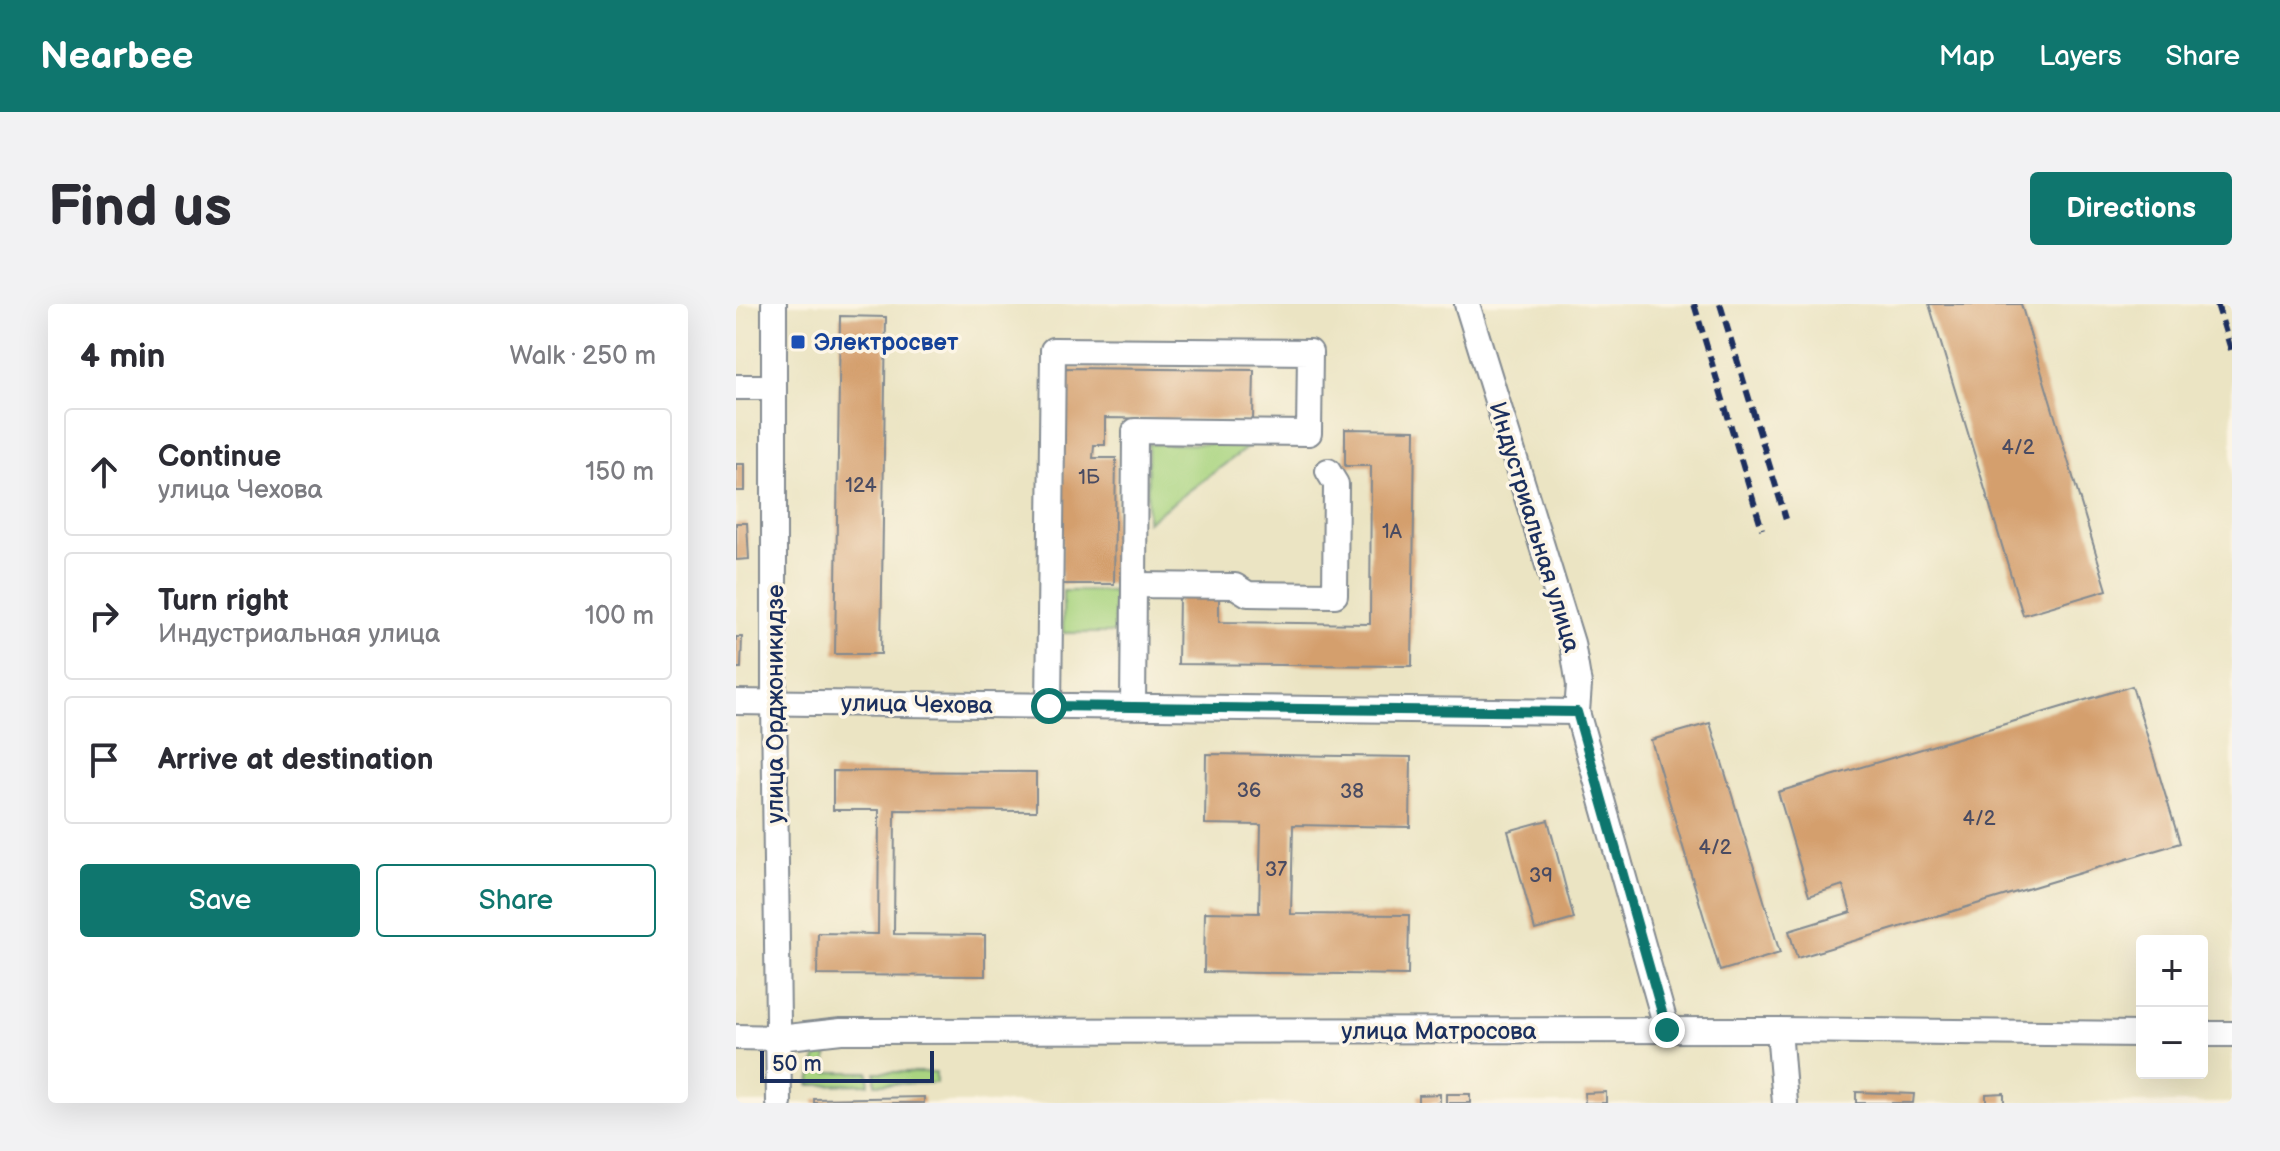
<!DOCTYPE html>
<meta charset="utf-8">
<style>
:root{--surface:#fff;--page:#f2f2f3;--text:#2b2b33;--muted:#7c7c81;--line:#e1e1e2;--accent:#0f766e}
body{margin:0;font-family:"Balsamiq Sans",sans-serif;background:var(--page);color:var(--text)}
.controls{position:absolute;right:24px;bottom:24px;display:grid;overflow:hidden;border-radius:8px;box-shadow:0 8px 32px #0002}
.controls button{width:72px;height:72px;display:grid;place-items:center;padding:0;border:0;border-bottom:2px solid var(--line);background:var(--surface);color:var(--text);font:40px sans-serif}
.scale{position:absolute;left:24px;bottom:20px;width:174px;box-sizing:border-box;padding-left:8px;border:4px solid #1b2f5e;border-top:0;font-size:22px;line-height:28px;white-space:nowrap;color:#1b2f5e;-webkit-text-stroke:6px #fcf5e5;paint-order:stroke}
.stop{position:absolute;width:24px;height:24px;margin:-18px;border:6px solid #0f766e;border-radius:50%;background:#fff}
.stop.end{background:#0f766e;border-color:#fff;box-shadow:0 2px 8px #0008}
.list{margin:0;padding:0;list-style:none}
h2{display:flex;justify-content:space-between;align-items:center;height:104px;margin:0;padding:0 32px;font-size:34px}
h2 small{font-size:26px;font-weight:400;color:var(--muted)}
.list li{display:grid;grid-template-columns:52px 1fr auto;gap:24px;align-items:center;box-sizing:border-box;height:128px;margin:0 16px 16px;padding:0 16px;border:2px solid var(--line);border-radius:8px}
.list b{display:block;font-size:30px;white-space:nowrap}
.list p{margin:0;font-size:26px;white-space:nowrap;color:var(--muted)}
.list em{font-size:26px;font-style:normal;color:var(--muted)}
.actions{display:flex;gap:16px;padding:24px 32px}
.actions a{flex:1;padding:18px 0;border:2px solid var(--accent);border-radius:8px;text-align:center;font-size:28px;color:var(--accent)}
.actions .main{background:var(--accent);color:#fff}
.icon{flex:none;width:44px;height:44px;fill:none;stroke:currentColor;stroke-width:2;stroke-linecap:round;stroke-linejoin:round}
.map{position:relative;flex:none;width:1496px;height:799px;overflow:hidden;border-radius:8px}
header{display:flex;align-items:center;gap:48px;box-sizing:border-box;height:112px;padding:0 40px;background:var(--accent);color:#fff}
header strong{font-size:38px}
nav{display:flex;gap:44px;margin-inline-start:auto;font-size:28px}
.intro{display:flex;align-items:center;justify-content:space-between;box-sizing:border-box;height:192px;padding:0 48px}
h1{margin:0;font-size:56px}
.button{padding:20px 36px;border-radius:8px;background:var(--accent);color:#fff;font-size:28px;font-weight:700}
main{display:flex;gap:48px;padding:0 48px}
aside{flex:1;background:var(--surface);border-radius:8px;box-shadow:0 8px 32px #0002}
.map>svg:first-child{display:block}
.green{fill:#a9d480;stroke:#62826f;stroke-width:2}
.building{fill:#d49f6d}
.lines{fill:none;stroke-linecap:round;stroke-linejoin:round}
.minor-casing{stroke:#838a90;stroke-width:28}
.minor{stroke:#fff;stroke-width:24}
.rail{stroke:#1b2f5e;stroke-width:6;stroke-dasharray:12 6;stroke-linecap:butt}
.route{stroke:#0f766e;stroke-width:10}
.transit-dot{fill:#1a4fb4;stroke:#fcf5e5;stroke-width:3}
.labels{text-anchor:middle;stroke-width:7;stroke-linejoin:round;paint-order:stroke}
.number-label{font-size:20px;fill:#494b62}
.transit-label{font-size:24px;font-weight:bold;fill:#164399;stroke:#fcf5e5;text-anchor:start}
.street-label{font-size:24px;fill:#1b2f5e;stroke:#fcf5e5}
</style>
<header>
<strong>Nearbee</strong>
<nav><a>Map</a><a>Layers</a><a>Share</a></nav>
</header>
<div class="intro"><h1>Find us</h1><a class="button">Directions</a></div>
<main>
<aside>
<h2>4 min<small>Walk · 250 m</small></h2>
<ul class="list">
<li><svg class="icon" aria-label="ahead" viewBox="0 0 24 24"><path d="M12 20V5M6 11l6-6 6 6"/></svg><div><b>Continue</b><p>улица Чехова</p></div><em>150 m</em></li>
<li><svg class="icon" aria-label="right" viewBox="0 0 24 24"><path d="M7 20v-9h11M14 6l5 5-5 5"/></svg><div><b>Turn right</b><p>Индустриальная улица</p></div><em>100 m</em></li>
<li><svg class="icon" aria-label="arrive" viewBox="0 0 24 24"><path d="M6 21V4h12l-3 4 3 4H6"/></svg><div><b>Arrive at destination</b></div></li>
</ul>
<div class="actions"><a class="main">Save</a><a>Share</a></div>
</aside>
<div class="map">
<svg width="1496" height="799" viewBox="0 0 1496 799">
<rect width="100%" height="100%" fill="#fcf5e5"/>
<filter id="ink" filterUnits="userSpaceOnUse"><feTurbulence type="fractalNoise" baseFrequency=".0125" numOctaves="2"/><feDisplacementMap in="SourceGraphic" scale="16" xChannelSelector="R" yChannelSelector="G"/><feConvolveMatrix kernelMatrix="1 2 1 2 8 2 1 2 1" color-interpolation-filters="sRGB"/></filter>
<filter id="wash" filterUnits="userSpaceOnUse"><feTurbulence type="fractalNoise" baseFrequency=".006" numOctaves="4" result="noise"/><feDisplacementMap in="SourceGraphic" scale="32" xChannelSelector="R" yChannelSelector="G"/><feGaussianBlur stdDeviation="1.8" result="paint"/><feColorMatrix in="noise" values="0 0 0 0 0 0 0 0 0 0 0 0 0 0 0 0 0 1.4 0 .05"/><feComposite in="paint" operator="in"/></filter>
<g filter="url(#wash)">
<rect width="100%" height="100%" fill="#ebe4c3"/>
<g class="green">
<path d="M412,140H516L411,218Z"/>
<rect x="327" y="287" width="51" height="42"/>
<path d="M91,745V768H132L133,780L73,781L82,747Z"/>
<path d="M139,768H200V779L139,780Z"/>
</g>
<g id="blocks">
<g class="building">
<path d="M1193,0H1285L1371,286L1287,311Z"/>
<path d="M104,12L150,13L145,350H99Z"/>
<path d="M328,64L518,66L517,116L369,114V141H358L357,154H380L378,280H325Z"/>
<path d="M609,125L679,126L676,362L442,360L443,291L483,292V318L634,320L635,162H609Z"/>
<rect x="0" y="160" width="9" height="27"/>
<path d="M0,219H11L13,255L0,256Z"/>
<path d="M0,333H6L5,364H0Z"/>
<path d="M1396,382L1444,539L1061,654L1053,627L1115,608L1107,581L1073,592L1042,488Z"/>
<path d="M974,419L1044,649L984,667L915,436Z"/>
<path d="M470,450L675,453L674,523L557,521L555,610L673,611L672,671L468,668L469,608L523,609L525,521L469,520Z"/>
<path d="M97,467L300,468V507L159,506L158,630L249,631V672L81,671L82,629L142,630L143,506H97Z"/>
<path d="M812,516L838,615L799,626L772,527Z"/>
<path d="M870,788V799H849L848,789Z"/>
<path d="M1120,788L1178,790L1177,799H1120Z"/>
<path d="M1268,789V799H1250V790Z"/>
<path d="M704,790V799H682V791Z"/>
<rect x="710" y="790" width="24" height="9"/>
<path d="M188,793V799H78V795Z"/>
</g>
</g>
</g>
<g filter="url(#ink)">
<use href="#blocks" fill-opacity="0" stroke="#838a90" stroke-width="2"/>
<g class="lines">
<defs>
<g id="minor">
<path d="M38,0V398L43,799"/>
<path d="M731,0L836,339L843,381L841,408L931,726"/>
<path d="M0,83H38"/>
<path d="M0,398L841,408"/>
<path d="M313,402L317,46L574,48L573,129L399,127L398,281"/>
<path d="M397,402L398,281L499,282L512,290L599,291L600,180L592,167"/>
<path d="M1043,726L1049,799"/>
<path d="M1466,730H1496"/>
<path d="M0,733L43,734L105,727L1043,726L1406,730"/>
</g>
</defs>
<use href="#minor" class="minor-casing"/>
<use href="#minor" class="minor"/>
<g class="rail">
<path d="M958,0L1026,225"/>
<path d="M984,0L1050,215"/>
<path d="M1481,0L1496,49"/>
</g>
</g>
</g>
<g class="lines" filter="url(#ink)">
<path class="route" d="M313,402L841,408L931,726"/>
</g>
<rect class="transit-dot" x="54" y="30" width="16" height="16" rx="4"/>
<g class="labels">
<g class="number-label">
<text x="1282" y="150">4/2</text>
<text x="353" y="180">1Б</text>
<text x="125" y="188">124</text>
<text x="656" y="234">1А</text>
<text x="513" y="493">36</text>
<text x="616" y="494">38</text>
<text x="1243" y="521">4/2</text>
<text x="979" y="550">4/2</text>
<text x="540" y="572">37</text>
<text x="805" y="578">39</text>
</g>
<g class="transit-label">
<text x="78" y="46">Электросвет</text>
</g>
<g class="street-label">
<text transform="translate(799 223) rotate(73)" y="8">Индустриальная улица</text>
<text transform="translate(39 400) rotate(-90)" y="8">улица Орджоникидзе</text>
<text transform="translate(181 400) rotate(1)" y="8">улица Чехова</text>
<text x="703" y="735">улица Матросова</text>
</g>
</g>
</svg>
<div class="controls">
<button>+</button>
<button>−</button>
</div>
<div class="scale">50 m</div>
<div class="stop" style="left:313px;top:402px"></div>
<div class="stop end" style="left:931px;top:726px"></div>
</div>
</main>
